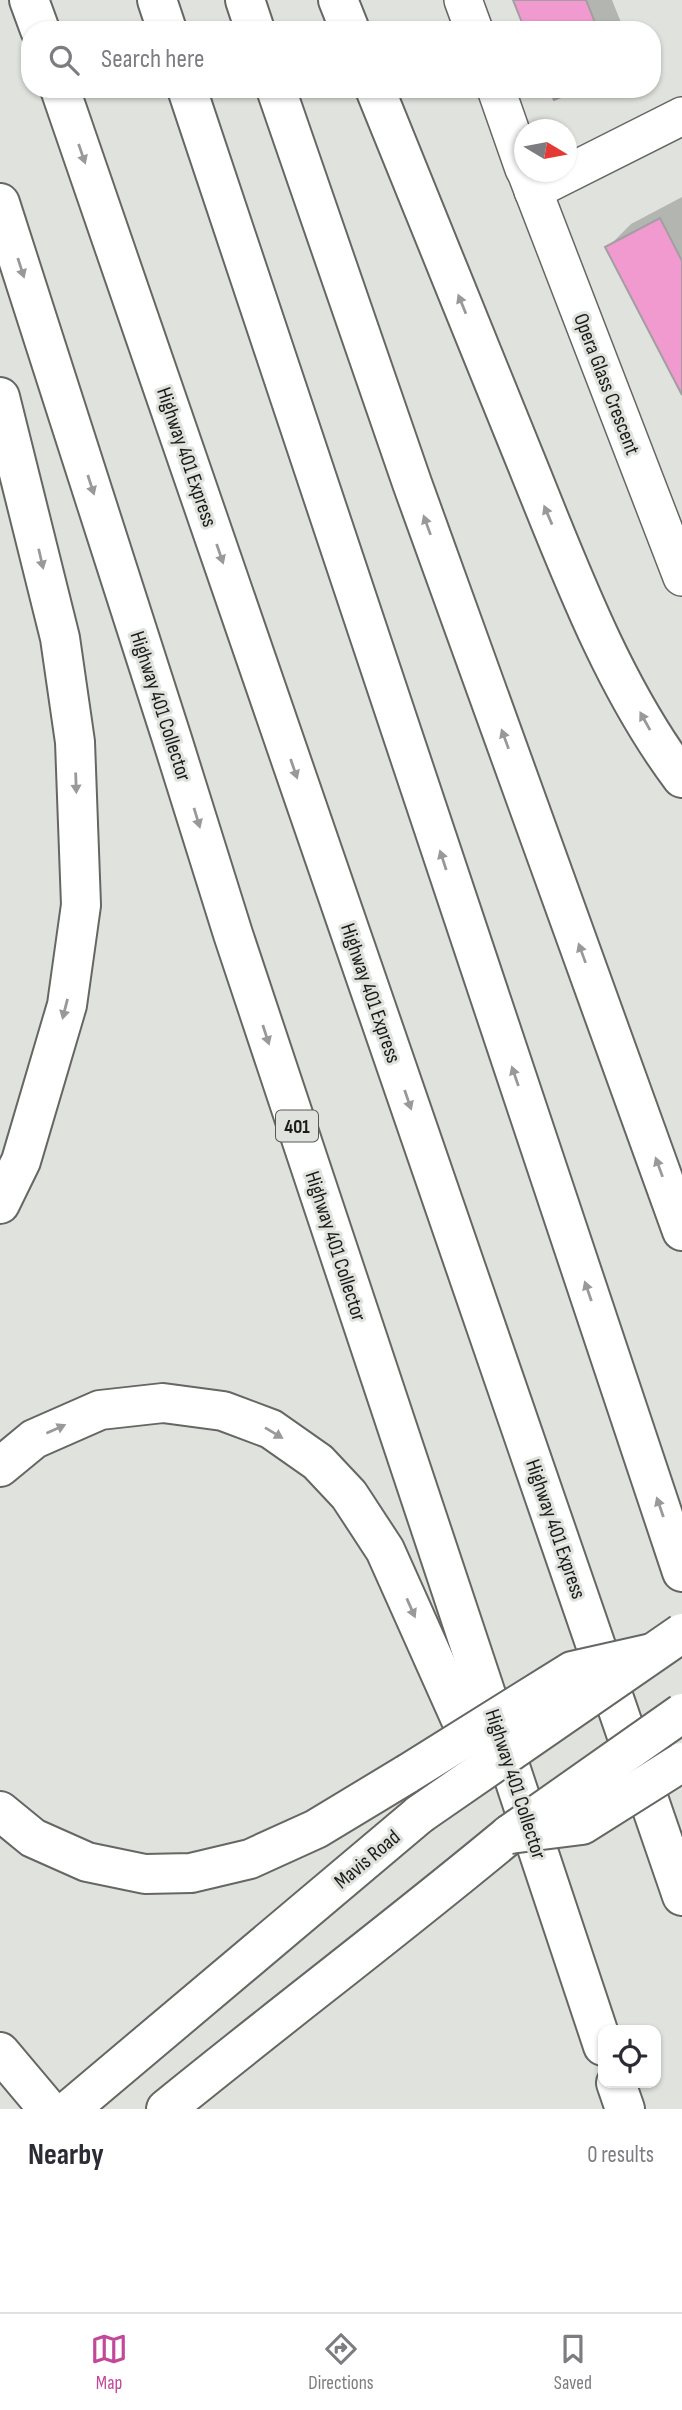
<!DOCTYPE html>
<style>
:root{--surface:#fff;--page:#f7f7f7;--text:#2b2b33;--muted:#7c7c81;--line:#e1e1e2;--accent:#c2489a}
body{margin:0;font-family:"Sofia Sans Condensed",sans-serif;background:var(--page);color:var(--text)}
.controls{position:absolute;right:21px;bottom:21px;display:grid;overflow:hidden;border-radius:14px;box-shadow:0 2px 5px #0004}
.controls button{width:63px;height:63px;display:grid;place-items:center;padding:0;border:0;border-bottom:2px solid var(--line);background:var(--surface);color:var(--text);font:35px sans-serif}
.compass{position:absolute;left:514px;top:119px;width:63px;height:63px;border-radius:50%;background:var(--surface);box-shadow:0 2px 5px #0004;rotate:100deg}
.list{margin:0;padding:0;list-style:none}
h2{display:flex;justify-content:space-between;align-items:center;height:91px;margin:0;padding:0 28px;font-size:30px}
h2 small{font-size:23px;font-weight:400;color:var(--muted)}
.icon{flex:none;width:38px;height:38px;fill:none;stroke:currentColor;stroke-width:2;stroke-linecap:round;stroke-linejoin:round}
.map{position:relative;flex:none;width:682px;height:2109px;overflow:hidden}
.search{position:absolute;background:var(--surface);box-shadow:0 2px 5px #0004;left:21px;right:21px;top:21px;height:77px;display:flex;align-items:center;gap:18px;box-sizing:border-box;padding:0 24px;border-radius:28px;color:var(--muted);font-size:26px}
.sheet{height:203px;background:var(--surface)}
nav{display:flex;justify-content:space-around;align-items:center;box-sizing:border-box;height:98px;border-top:2px solid var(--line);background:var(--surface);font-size:19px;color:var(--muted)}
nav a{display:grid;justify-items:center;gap:4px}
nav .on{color:var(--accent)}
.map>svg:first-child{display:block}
.shadow{fill:#0003}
.building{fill:#f09acf;stroke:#a49ea1;stroke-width:2}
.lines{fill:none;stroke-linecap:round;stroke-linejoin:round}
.minor-casing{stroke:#646762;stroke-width:40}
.secondary-casing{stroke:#646762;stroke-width:42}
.motorway-casing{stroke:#646762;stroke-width:42}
.minor{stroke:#fff;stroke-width:37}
.secondary{stroke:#fff;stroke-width:38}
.motorway{stroke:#fff;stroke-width:38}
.secondary-bridge-casing{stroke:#646762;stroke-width:42;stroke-linecap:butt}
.motorway-bridge-casing{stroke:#646762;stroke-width:42;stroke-linecap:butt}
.secondary-bridge{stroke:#fff;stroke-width:38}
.motorway-bridge{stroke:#fff;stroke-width:38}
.oneway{fill:#989998}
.labels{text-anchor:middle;stroke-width:6;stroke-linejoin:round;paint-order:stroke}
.shield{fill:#e0e3dd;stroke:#565854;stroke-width:2}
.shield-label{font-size:19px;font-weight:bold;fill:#1b1c1a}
.street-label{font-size:21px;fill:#1b1c1a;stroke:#e0e3dd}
</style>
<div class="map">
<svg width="682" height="2109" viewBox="0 0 682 2109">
<rect width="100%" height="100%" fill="#e0e3dd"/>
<g class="shadow">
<path d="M515,0H612L624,30H527Z"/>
<path d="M682,197V391L608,247L631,224Z"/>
</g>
<g class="building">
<path d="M513,0H586L598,30H525Z"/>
<path d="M549,89H580L554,100Z"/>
<path d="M660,218L682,261V395L605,247Z"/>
</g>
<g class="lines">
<defs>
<g id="minor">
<path d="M463,0L474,30"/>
<path d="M496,89L524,169"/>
<path d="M526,172L682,577"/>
<path d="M533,191L682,116"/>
</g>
<g id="secondary">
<path d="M70,2109L420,1814"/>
<path d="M166,2109C280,2016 397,1928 510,1834"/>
</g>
<g id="motorway">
<path d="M29,0L40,30"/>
<path d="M157,0L167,30"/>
<path d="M245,0L255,30"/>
<path d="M338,0L350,30"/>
<path d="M60,89L682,1896"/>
<path d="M187,89L682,1572"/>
<path d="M276,89L412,483L682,1231"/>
<path d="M375,89C426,216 478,342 529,469C571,573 614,688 682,778"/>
<path d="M0,203L172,739L233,934L603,2046"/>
<path d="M0,397L60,638L75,742L81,905L67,1005L21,1161L0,1204"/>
<path d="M0,1467L34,1439L100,1410L163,1403L223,1411L271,1429L318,1462L349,1495L385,1550L482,1767"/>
<path d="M0,1811L33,1838L87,1862L145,1874L191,1873L250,1859L316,1829L407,1774"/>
<path d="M0,2052L48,2109"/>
<path d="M616,2083L625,2109"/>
</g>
</defs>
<use href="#minor" class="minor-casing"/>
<use href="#secondary" class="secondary-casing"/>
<use href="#motorway" class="motorway-casing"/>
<use href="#minor" class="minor"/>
<use href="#secondary" class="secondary"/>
<use href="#motorway" class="motorway"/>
<defs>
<g id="secondary-bridge">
<path d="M420,1814L682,1633"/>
<path d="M510,1834L682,1713"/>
</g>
<g id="motorway-bridge">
<path d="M407,1774L572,1671L652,1653"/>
<path d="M510,1834L582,1825L682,1762"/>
</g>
</defs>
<use href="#secondary-bridge" class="secondary-bridge-casing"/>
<use href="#motorway-bridge" class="motorway-bridge-casing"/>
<use href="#secondary-bridge" class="secondary-bridge"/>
<use href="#motorway-bridge" class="motorway-bridge"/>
</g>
<defs><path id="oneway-solid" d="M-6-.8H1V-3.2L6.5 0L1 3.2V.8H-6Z" transform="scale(1.75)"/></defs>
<g class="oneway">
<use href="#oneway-solid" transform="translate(82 154) rotate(71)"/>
<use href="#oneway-solid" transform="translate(21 268) rotate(72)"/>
<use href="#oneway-solid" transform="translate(462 304) rotate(-112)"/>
<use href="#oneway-solid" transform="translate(91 485) rotate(72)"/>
<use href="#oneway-solid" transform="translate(548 515) rotate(-113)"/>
<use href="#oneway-solid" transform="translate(427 525) rotate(-110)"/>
<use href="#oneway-solid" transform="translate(220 554) rotate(71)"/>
<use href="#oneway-solid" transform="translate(41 559) rotate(77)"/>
<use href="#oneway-solid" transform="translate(645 721) rotate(-119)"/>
<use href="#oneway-solid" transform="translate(505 739) rotate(-110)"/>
<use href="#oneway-solid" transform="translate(294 769) rotate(71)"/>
<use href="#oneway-solid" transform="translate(76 783) rotate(88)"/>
<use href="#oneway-solid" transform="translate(197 818) rotate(73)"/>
<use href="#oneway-solid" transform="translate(443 860) rotate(-108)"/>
<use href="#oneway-solid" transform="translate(582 953) rotate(-110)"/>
<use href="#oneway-solid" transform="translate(65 1009) rotate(104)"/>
<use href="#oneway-solid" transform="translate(266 1035) rotate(72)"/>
<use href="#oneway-solid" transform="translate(515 1076) rotate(-109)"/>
<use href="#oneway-solid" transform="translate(408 1100) rotate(71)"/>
<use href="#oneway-solid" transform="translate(659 1167) rotate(-110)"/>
<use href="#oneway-solid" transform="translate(588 1291) rotate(-109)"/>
<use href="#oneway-solid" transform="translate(56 1429) rotate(-24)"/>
<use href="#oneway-solid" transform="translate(274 1433) rotate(31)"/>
<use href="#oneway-solid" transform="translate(660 1507) rotate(-109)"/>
<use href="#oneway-solid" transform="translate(411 1608) rotate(66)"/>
</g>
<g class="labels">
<rect class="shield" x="276" y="1110.5" width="42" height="31" rx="5"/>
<g class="shield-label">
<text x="297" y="1133">401</text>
</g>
<g class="street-label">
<text transform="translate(607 384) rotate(69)" y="7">Opera Glass Crescent</text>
<text transform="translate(187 457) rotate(71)" y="7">Highway 401 Express</text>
<text transform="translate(161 706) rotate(72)" y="7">Highway 401 Collector</text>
<text transform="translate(371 993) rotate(71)" y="7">Highway 401 Express</text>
<text transform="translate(336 1246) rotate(72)" y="7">Highway 401 Collector</text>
<text transform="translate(556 1529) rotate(71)" y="7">Highway 401 Express</text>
<text transform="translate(516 1784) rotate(72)" y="7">Highway 401 Collector</text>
<text transform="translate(367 1859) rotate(-40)" y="7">Mavis Road</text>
</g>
</g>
</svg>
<div class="controls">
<button><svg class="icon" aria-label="locate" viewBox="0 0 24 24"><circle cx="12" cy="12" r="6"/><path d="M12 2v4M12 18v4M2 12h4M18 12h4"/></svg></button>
</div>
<svg class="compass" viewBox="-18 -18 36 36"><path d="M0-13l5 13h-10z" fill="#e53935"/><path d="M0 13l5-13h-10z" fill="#7c7c81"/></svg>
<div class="search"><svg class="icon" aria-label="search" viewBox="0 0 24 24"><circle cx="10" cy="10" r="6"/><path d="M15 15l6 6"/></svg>Search here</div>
</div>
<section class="sheet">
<h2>Nearby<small>0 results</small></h2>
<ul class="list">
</ul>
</section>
<nav>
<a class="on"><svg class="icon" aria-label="map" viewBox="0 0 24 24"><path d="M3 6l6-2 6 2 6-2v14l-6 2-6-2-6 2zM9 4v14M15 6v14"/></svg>Map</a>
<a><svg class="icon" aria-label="directions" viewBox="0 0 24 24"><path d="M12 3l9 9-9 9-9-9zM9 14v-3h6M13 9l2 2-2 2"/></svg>Directions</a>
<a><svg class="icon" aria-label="saved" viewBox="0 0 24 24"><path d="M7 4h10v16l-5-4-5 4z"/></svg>Saved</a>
</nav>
